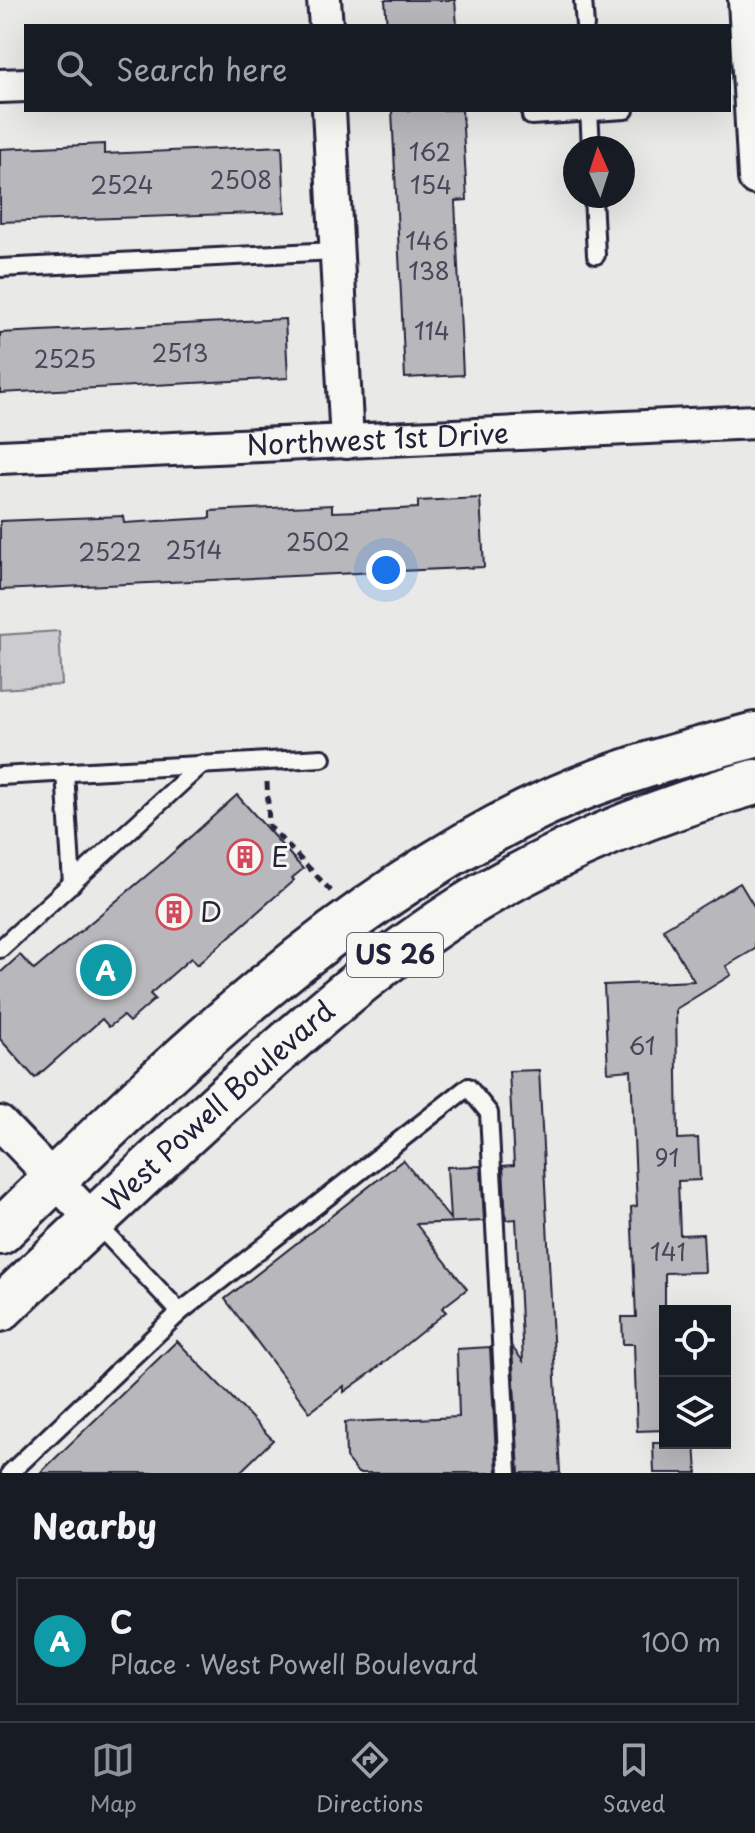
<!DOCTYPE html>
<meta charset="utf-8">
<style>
:root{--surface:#171b24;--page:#242831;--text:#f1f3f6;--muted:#9ea1a6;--line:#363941;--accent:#8c9099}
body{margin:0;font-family:"Playpen Sans",sans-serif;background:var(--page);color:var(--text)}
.controls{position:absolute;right:24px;bottom:24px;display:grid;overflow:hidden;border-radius:0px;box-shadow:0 8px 32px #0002}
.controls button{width:72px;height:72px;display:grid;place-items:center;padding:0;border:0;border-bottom:2px solid var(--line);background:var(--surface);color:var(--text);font:40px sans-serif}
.compass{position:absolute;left:563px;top:136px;width:72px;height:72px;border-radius:50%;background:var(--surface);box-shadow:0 8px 32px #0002;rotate:357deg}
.you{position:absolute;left:386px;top:570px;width:28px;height:28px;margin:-20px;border:6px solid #fff;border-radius:50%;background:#1a73e8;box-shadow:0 0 0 12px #1a73e833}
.badge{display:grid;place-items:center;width:52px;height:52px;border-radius:50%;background:var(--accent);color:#fff;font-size:26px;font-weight:700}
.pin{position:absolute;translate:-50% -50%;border:4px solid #fff;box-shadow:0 2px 8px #0006}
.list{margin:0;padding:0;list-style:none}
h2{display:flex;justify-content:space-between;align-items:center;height:104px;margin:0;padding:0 32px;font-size:34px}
h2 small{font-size:26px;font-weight:400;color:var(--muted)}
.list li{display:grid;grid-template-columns:52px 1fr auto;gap:24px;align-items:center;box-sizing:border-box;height:128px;margin:0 16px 16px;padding:0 16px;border:2px solid var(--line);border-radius:0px}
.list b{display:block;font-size:30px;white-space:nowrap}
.list p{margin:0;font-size:26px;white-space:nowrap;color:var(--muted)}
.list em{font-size:26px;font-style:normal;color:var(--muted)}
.icon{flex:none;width:44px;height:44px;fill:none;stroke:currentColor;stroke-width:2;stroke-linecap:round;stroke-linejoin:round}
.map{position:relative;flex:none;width:755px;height:1473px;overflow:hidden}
.search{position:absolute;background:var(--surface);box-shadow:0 8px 32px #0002;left:24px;right:24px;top:24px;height:88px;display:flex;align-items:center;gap:20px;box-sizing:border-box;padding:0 28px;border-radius:0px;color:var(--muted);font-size:30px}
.sheet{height:248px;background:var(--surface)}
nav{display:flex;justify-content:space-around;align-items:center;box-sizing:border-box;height:112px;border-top:2px solid var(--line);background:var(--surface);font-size:22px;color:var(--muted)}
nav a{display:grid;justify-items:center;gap:4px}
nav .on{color:var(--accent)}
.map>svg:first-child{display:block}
.green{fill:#ccccce;stroke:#777784;stroke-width:2}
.building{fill:#b8b8bc;stroke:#22223b;stroke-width:2}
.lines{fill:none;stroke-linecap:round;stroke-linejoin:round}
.lane-casing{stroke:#22223b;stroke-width:22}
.street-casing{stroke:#22223b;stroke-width:38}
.primary-casing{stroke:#22223b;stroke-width:50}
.path{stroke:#22223b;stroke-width:5;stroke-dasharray:8 6;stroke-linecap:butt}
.lane{stroke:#f6f6f2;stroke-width:16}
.street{stroke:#f6f6f2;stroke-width:32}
.primary{stroke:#f6f6f2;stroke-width:44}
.labels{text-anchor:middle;stroke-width:6;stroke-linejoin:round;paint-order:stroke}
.number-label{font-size:24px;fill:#48485b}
.shield{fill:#f6f6f2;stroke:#626272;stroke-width:2}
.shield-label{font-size:26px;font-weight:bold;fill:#22223b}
.street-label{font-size:28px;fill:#22223b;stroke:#f6f6f2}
.poi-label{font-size:28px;fill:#22223b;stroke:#f6f6f2;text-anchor:start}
</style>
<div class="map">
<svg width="755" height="1473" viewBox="0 0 755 1473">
<rect width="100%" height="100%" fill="#e9e9e7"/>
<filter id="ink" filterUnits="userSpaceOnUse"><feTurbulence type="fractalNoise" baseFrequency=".0125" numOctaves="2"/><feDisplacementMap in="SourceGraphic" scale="16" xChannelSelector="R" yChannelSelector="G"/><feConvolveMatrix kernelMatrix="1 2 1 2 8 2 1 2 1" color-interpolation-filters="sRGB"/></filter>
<g filter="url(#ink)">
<path class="green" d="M59,631L62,685L0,689V635Z"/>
<g class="building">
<path d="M385,0H455L457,26H387Z"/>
<path d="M392,110H462L467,200L455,201L463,375L405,378Z"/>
<path d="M104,144V154L282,146L285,212L0,222V149Z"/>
<path d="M285,319L288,378L0,393V333Z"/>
<path d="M480,498L484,567L0,590V521L123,516L124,523L210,518V511L332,505V512L360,511L418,508V501Z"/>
<path d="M237,795L303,869L292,878L294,880L197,965L191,958L150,994L155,999L129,1022L123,1016L109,1027L102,1019L35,1078L0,1039V973L20,955L34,970L158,866Z"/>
<path d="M740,883L755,908V949L726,966L731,975L676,1009L678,1139L698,1138L700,1180L678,1181L680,1235L703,1234L705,1272L665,1273V1430L637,1431L634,1344H623L622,1317H636L631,1207L637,1206L631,1070L608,1072L604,985L694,981L663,929Z"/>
<path d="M539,1070L560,1473H519L512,1347L523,1361L516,1219L506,1220L503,1166L514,1165L509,1071Z"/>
<path d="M403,1160L450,1219L447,1167L481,1166L484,1221L416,1224L467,1289L442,1308L446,1312L372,1372L344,1392V1386L310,1412L225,1299Z"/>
<path d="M177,1341L273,1440L239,1473H40Z"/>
<path d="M490,1347L497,1473H358L346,1458L345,1422L459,1417L457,1349Z"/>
<path d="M653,1443H695L697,1473H654Z"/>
</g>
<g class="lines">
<defs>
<g id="lane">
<path d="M583,0L585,26"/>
<path d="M589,110L591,148"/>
<path d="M531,116L625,110"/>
<path d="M593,196L596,255"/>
<path d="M0,268L335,251"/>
<path d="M65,772L72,884"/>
<path d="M0,776L322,758"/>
<path d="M0,949L202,764"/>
<path d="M93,1220L180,1312"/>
<path d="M10,1473L180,1312L468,1087L489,1113L508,1473"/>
</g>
<g id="street">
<path d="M324,0L326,26"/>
<path d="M745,0L755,178"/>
<path d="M0,86L26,85"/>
<path d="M329,110L347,442"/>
<path id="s1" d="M0,457L755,422"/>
<path d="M0,1123L93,1220"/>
</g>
<g id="primary">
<path d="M0,1232C161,1076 337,901 542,805C610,773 682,754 755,735"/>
<path id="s2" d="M0,1309C85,1228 169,1148 257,1070C328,1007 400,945 482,896C567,846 660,809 755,782"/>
</g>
</defs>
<use href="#lane" class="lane-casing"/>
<use href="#street" class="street-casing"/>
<use href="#primary" class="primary-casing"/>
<path class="path" d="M267,782L269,826L331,891"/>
<use href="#lane" class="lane"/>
<use href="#street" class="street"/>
<use href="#primary" class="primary"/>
</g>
</g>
<defs>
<symbol id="building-ring" viewBox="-11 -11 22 22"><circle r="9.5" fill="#f6f6f2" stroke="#d1495b" stroke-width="1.5"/><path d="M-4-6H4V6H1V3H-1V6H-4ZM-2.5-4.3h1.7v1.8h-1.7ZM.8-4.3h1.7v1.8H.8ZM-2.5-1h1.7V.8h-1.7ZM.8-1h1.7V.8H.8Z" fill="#d1495b"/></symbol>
</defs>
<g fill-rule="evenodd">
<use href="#building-ring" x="225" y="837" width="40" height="40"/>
<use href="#building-ring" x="154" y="892" width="40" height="40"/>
</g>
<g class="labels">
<g class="number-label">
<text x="430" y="161">162</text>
<text x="241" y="189">2508</text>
<text x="122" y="194">2524</text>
<text x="431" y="194">154</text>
<text x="427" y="250">146</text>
<text x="429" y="280">138</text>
<text x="432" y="340">114</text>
<text x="180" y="362">2513</text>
<text x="65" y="368">2525</text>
<text x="318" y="551">2502</text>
<text x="194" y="559">2514</text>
<text x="110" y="561">2522</text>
<text x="642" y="1055">61</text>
<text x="667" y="1167">91</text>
<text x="668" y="1261">141</text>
</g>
<rect class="shield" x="347" y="933" width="96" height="44" rx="6"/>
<g class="shield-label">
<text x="395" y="964">US 26</text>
</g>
<g class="street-label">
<text dy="10" stroke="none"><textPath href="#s1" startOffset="378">Northwest 1st Drive</textPath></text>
<text dy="10" stroke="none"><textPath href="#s2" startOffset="298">West Powell Boulevard</textPath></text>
</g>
<g class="poi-label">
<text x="271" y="867">E</text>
<text x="200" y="922">D</text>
</g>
</g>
</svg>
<div class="controls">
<button><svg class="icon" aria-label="locate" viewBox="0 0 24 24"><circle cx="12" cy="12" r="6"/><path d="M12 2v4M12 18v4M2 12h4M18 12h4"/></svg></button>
<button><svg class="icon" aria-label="layers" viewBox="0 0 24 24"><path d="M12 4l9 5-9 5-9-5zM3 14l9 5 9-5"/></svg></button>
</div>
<svg class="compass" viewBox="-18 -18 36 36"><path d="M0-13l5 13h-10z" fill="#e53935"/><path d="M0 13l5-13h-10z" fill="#9ea1a6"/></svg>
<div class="you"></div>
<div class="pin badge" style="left:106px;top:970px;background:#0f9aa8">A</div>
<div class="search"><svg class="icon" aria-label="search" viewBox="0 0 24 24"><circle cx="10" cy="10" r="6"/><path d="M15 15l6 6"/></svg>Search here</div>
</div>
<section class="sheet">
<h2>Nearby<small></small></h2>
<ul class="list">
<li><span class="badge" style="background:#0f9aa8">A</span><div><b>C</b><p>Place · West Powell Boulevard</p></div><em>100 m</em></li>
</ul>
</section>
<nav>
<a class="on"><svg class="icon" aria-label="map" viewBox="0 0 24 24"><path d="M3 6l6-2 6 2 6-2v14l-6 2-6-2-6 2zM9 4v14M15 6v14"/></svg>Map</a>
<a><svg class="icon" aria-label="directions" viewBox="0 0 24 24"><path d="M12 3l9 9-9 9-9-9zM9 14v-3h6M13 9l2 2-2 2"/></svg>Directions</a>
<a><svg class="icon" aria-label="saved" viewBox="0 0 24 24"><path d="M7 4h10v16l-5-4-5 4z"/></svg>Saved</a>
</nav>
